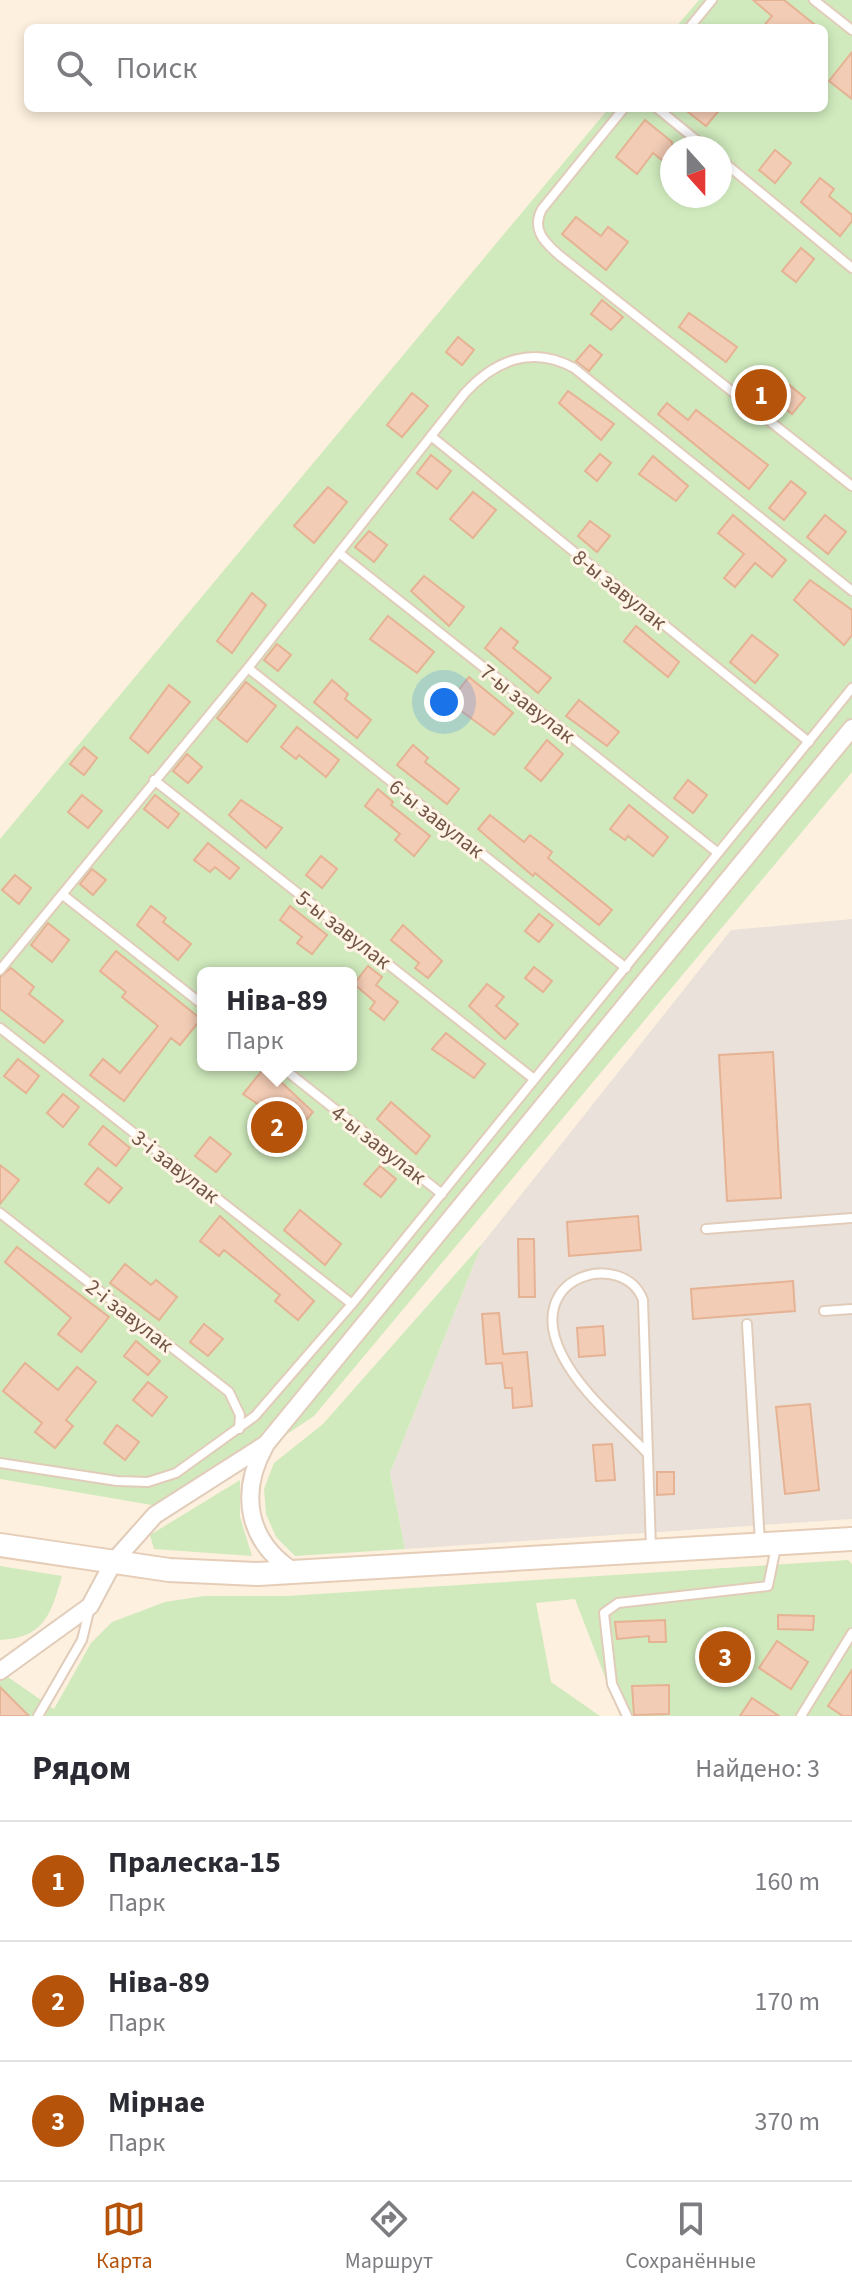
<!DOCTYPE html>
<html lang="ru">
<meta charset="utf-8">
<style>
:root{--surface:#fff;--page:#f2f2f3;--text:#2b2b33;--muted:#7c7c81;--line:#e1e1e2;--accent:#b45309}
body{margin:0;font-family:"Source Sans 3",sans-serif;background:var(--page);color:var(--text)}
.compass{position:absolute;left:660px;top:136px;width:72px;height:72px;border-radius:50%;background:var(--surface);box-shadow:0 4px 12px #0003;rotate:159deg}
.you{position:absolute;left:444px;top:702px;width:28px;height:28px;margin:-20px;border:6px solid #fff;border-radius:50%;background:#1a73e8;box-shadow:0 0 0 12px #1a73e833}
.badge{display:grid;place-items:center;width:52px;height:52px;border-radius:50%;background:var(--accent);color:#fff;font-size:26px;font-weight:700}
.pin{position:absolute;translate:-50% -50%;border:4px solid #fff;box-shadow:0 2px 8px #0006}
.popup{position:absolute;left:197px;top:967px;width:160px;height:104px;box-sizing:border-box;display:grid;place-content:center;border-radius:12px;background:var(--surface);filter:drop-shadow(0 2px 6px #0005);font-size:26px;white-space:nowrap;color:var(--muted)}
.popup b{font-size:30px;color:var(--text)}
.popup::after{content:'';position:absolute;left:50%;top:100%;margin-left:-16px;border:16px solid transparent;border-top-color:var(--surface)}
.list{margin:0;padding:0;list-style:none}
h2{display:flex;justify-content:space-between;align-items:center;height:104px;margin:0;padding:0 32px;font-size:34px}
h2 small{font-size:26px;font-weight:400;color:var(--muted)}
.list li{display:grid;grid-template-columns:52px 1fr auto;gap:24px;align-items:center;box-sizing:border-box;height:120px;padding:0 32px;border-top:2px solid var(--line)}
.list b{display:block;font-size:30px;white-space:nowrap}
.list p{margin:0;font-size:26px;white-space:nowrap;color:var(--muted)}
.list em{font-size:26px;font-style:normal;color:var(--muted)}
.icon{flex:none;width:44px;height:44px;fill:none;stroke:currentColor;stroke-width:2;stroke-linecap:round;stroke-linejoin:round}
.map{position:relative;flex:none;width:852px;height:1716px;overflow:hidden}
.search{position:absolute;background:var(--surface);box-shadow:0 4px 12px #0003;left:24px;right:24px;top:24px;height:88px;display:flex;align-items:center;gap:20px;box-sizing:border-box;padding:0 28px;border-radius:12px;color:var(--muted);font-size:30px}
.sheet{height:464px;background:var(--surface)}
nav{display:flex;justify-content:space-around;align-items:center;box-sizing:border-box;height:112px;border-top:2px solid var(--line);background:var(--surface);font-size:22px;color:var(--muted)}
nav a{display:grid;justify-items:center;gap:4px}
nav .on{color:var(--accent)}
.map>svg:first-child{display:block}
.industrial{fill:#eae2da}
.green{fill:#d0eabd;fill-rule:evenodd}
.building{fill:#f3ccb5;stroke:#e6b294;stroke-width:2}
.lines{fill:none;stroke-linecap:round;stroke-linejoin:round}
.lane-casing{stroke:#e1ccba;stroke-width:12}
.street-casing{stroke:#e1ccba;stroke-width:20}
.secondary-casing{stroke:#e6cdb8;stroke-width:26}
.lane{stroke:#fff;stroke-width:8}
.street{stroke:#fff;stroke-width:16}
.secondary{stroke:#fff;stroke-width:22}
.labels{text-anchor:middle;stroke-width:6;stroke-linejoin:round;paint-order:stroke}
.street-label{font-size:22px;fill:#735546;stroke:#fff4e5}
</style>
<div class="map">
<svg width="852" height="1716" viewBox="0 0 852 1716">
<rect width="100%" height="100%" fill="#fdf0de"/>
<path class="industrial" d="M852,919V1519L405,1549L390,1473L482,1244L731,930Z"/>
<g class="green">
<path d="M699,0H852V772L314,1416L175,1509L0,1479V839L609,108H824V28H675ZM672,148H720V196H672ZM203,973H351V1065H203Z"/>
<path d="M482,1244L390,1473L405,1549L295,1556L276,1537L266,1514L264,1489L274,1463L323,1424Z"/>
<path d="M240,1480V1517L252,1556L154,1549L150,1535Z"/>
<path d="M848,1560L852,1564V1716H620L575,1599L536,1603L551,1682L600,1716H0V1680L5,1675L54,1709L91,1643L112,1622L165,1602L204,1596H287Z"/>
<path d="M0,1566L62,1576C51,1614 44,1638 0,1640Z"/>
</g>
<g class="building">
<path d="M753,0H784L819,28H762L772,16Z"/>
<path d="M852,52V99L829,81Z"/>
<path d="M683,108H721L706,126Z"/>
<path d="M645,120L672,142V168L653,153L637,174L616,157Z"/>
<path d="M775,150L791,163L775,183L759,170Z"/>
<path d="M820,178L834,189L829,196L852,215V221L840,236L801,202Z"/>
<path d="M576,217L601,236L608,227L628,242L606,270L562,234Z"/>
<path d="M801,248L814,259L796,282L782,271Z"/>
<path d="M602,300L623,317L611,330L591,314Z"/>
<path d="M689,313L737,347L726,362L679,327Z"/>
<path d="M458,337L474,350L462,365L446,352Z"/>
<path d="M590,345L602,355L589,371L576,361Z"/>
<path d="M787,383L805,398L792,414L773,399Z"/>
<path d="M568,391L614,424L601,440L559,403Z"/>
<path d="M412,393L428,406L402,437L387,425Z"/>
<path d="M667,403L688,420L696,410L768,465L749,489L658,414Z"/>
<path d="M600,454L611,463L597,481L585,471Z"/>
<path d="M431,455L451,471L437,489L417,473Z"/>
<path d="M653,456L688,486L676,501L639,474Z"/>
<path d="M791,481L806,493L784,520L769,508Z"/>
<path d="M328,487L347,502L314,543L294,526Z"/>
<path d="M473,492L496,510L473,538L450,519Z"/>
<path d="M733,515L786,560L772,577L755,563L735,587L724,578L744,554L718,533Z"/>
<path d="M825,515L846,532L828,554L807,537Z"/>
<path d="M590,521L610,536L597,552L578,536Z"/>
<path d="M369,531L387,545L374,562L355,547Z"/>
<path d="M424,576L464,607L449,626L411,591Z"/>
<path d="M810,580L852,610V635L844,645L794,600Z"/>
<path d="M252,593L266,605L232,653L217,641Z"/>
<path d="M388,616L434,652L417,673L370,639Z"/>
<path d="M636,626L679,662L668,677L624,641Z"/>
<path d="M501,628L518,642L513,648L551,678L538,693L485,648Z"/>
<path d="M752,635L778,655L755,683L730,662Z"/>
<path d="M277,644L291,655L278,671L264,660Z"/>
<path d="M469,677L513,713L494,735L449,702Z"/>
<path d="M332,680L348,694L345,699L371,720L357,738L314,702Z"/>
<path d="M246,682L276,706L247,742L217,718Z"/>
<path d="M169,685L190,702L148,753L130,738Z"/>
<path d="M579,700L619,732L607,746L566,716Z"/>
<path d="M297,727L339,760L326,777L299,755L296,759L281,747Z"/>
<path d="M547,740L563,754L541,781L525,768Z"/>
<path d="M413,745L428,758L425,762L459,789L447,804L397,765Z"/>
<path d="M84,747L97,758L84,775L70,764Z"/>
<path d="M187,754L202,767L188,783L173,771Z"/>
<path d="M688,780L707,795L693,813L674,798Z"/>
<path d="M378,789L393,802L391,805L430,836L414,856L395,840L400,834L365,806Z"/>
<path d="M82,795L102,811L88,828L68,812Z"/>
<path d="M155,795L179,814L168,828L144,809Z"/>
<path d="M241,800L282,828L266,848L229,815Z"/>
<path d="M629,805L668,837L653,856L628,836L625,840L610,829Z"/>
<path d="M490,815L524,842L530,835L552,852L548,858L612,910L599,925L535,873L533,876L478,829Z"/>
<path d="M208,843L239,868L230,879L215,867L210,872L194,860Z"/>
<path d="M321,856L337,869L322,888L306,875Z"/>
<path d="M92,869L106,880L93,895L80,884Z"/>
<path d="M15,875L31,888L19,904L2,890Z"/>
<path d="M151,906L166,918L163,922L191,944L178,960L137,925Z"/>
<path d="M290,906L327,935L312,954L297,943L302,937L280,920Z"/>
<path d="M539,914L553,925L539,942L525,931Z"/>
<path d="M48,923L69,940L52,962L31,945Z"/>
<path d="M403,925L442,961L428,978L415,968L419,963L391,940Z"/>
<path d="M116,951L201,1019L180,1045L171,1038L124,1101L90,1075L103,1059L120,1073L158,1026L122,997L126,992L100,971Z"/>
<path d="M368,966L382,977L376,985L398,1002L384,1020L370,1009L375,1002L354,984Z"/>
<path d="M534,967L552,981L543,992L525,978Z"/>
<path d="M11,968L34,987L29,994L63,1021L44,1043L0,1009V977Z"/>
<path d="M487,984L504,997L496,1006L518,1024L505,1039L469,1006Z"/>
<path d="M446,1033L485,1064L474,1078L432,1049Z"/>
<path d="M773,1052L781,1198L727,1201L719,1055Z"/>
<path d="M18,1059L39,1076L26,1093L4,1076Z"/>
<path d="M265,1067L313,1112L297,1131L243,1094Z"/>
<path d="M63,1094L79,1107L63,1127L47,1113Z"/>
<path d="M391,1102L430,1136L416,1154L377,1119Z"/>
<path d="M103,1126L130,1148L116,1166L89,1144Z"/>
<path d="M210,1137L231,1154L216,1172L195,1156Z"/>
<path d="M0,1165L19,1180L0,1204Z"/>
<path d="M380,1166L396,1179L381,1197L364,1184Z"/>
<path d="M98,1168L122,1188L109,1203L85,1184Z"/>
<path d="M300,1210L341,1244L325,1265L284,1230Z"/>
<path d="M220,1216L314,1301L298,1320L275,1301L280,1295L224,1250L219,1256L200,1241Z"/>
<path d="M638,1216L641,1250L569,1256L567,1222Z"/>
<path d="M518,1239H534L535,1297H519Z"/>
<path d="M17,1247L109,1317L81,1352L58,1334L71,1318L5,1262Z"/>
<path d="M125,1264L151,1285L156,1280L177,1297L159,1320L110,1283Z"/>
<path d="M793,1281L795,1311L693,1319L691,1289Z"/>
<path d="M499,1313L503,1354L527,1352L532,1406L513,1408L512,1388H505L502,1363L486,1364L482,1314Z"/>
<path d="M204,1324L223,1339L208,1356L190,1342Z"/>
<path d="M603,1326L605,1355L579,1357L577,1328Z"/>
<path d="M136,1341L160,1361L148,1375L124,1356Z"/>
<path d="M25,1363L58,1390L77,1367L96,1382L66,1420L73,1426L55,1448L35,1432L42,1423L3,1391Z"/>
<path d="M148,1382L167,1397L152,1416L133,1400Z"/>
<path d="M810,1404L819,1490L785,1494L776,1407Z"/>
<path d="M117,1425L139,1442L125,1460L104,1443Z"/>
<path d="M612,1444L615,1480L596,1481L593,1445Z"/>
<path d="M657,1472H674V1494L657,1495Z"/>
<path d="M778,1615L814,1616L813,1630L778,1629Z"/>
<path d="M665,1620L666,1642H649V1636L617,1639L615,1622Z"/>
<path d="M777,1641L808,1662L791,1689L759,1668Z"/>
<path d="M852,1670V1716H843L828,1706Z"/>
<path d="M669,1685V1714L634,1715L632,1686Z"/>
<path d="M0,1687L29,1716H0Z"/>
<path d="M752,1698L779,1716H740Z"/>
</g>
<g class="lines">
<defs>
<g id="lane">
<path d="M814,0L852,30"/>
<path d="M689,28L712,0"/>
<path d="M624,108L542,209C531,229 544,242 559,255L852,486"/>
<path d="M657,108L706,148"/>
<path d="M720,159L852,268"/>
<path d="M431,436L809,742"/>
<path d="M339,553L717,852"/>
<path d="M248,668L626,968"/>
<path d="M154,780L534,1079"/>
<path d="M63,895L203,1005"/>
<path d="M0,970L248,668L465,393C495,360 533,345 574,368L852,591"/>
<path d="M0,1028L352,1304"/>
<path d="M279,1065L442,1194"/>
<path d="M0,1213L229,1392L240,1415L239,1429"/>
<path d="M706,1229L852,1218"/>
<path d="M824,1311L852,1309"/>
<path d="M747,1324L760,1543"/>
<path d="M647,1453C619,1423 581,1393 562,1355C521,1274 624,1249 643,1300L651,1549"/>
<path d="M0,1463L117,1481L148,1482L176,1473L255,1416L352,1304L852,688"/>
<path d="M38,1716L82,1640L90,1607"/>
<path d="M627,1716L612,1684L604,1613L618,1603L768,1586L776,1547"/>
<path d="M801,1716L852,1633"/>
</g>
<g id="street">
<path d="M265,1446C238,1495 248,1543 296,1573"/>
<path d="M0,1671L90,1606L114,1561L155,1515L266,1444L852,728"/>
</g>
<path id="secondary" d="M0,1545L169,1570L258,1574L852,1539"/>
</defs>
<use href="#lane" class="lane-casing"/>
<use href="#street" class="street-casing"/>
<use href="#secondary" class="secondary-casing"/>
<use href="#lane" class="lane"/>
<use href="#street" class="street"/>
<use href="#secondary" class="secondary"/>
</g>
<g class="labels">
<g class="street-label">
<text transform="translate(620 589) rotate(39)" y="8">8-ы завулак</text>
<text transform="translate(528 703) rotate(38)" y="8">7-ы завулак</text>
<text transform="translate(437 818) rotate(38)" y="8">6-ы завулак</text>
<text transform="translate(344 929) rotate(38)" y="8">5-ы завулак</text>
<text transform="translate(379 1144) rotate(38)" y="8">4-ы завулак</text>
<text transform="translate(176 1166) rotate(38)" y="8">3-і завулак</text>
<text transform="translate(130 1315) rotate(38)" y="8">2-і завулак</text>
</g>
</g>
</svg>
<svg class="compass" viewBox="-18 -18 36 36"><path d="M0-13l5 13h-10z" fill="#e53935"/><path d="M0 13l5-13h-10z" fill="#7c7c81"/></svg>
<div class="you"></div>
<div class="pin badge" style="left:761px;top:395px">1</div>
<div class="pin badge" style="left:277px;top:1127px">2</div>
<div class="popup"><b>Ніва-89</b>Парк</div>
<div class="pin badge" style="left:725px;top:1657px">3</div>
<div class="search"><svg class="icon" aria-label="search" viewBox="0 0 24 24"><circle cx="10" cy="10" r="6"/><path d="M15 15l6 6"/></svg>Поиск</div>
</div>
<section class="sheet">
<h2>Рядом<small>Найдено: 3</small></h2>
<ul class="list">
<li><span class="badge">1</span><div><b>Пралеска-15</b><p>Парк</p></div><em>160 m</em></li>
<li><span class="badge">2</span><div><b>Ніва-89</b><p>Парк</p></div><em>170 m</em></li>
<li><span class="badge">3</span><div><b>Мірнае</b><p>Парк</p></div><em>370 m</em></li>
</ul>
</section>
<nav>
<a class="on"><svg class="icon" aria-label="map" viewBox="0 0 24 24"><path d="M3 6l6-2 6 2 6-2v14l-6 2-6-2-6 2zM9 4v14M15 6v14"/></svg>Карта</a>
<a><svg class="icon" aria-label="directions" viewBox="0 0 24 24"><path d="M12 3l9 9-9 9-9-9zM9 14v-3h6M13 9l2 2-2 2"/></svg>Маршрут</a>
<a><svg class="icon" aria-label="saved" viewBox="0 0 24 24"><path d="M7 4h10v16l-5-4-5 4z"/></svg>Сохранённые</a>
</nav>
